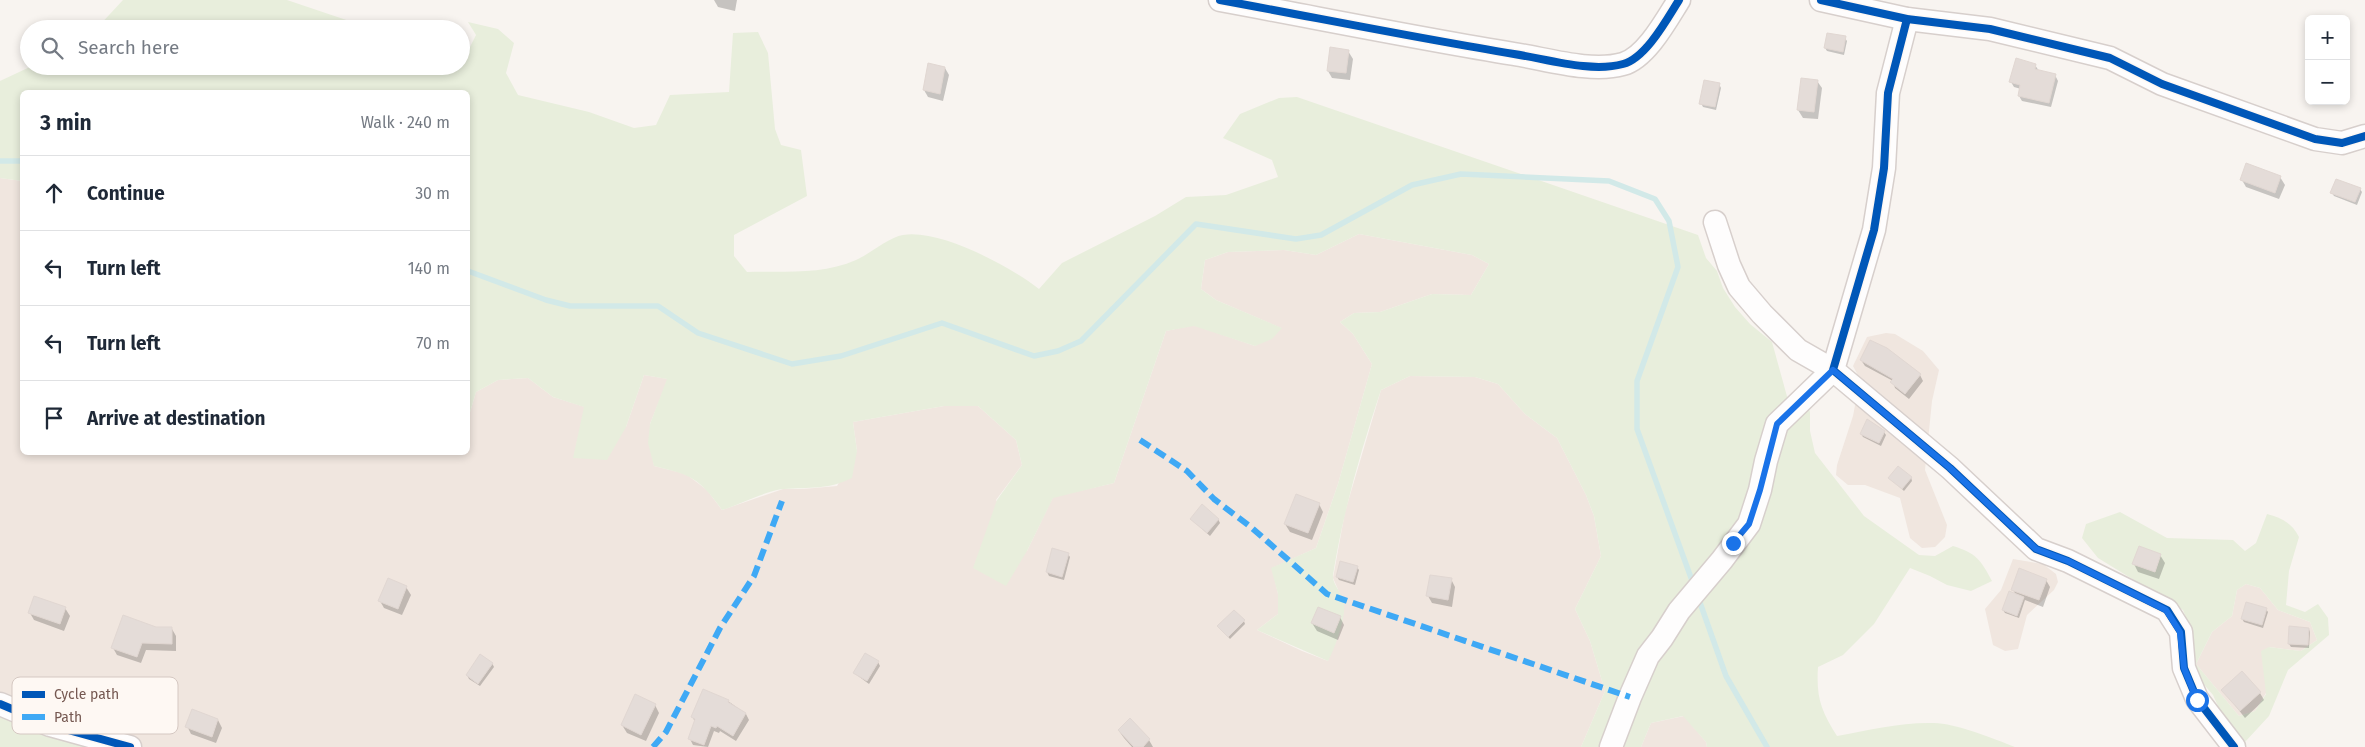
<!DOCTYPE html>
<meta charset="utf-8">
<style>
:root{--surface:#fff;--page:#f6f6f7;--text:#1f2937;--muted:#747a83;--line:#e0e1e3}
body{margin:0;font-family:"Fira Sans",sans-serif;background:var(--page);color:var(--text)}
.controls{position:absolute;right:15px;top:15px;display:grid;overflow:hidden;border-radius:8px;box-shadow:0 2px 8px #0003}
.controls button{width:45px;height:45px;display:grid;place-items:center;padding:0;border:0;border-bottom:1px solid var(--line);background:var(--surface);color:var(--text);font:25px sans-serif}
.stop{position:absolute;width:15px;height:15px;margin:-11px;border:4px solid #1a73e8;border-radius:50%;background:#fff}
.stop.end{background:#1a73e8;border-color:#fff;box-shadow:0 1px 5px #0008}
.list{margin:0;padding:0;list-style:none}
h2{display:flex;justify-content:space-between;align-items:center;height:65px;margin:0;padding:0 20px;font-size:21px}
h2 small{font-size:16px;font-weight:400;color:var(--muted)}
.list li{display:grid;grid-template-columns:32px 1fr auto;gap:15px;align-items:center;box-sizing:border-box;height:75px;padding:0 20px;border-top:1px solid var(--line)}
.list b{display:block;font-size:19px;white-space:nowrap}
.list em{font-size:16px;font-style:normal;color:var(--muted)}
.icon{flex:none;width:28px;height:28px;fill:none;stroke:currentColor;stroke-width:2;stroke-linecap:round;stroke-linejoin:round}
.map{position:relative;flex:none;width:2365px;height:747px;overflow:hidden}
.search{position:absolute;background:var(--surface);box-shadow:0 2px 8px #0003;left:20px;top:20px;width:450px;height:55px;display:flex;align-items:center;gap:12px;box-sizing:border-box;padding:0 18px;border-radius:28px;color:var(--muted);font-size:19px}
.panel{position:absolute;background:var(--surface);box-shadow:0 2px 8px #0003;left:20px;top:90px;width:450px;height:365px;border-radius:8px}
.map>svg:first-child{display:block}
.residential{fill:#f0e6df}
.green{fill:#e8eedc;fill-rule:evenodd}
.shadow{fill:#0003}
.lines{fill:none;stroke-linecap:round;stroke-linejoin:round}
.stream{stroke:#d2e9e8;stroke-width:5.5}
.building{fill:#e4dcd8;stroke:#e1d7d2}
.street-casing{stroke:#d7cfcc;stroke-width:25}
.street{stroke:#fefdfd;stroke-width:22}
.quiet{stroke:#3fa9f5;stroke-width:6;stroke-dasharray:12 6;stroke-linecap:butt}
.cycleway-casing{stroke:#fef8f3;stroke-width:11}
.cycleway{stroke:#0057b8;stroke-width:8}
.route{stroke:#1a73e8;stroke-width:6}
.key{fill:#fef8f3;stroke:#d5c8c2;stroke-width:1}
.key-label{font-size:14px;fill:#755851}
</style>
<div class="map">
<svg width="2365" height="747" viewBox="0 0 2365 747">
<rect width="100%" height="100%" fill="#f8f4f0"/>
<g class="residential">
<path d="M0,178L22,181V452H468V419L476,392L498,380L528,378L553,397L585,407L626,427L644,375L668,379L650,424L654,466L686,474L707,490L722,510L783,489H803L837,486L857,451L853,422L944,406H978L1016,440L1022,465L996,500L1027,551L1053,497L1114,483L1166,331L1194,325L1255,346L1281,328L1216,300L1201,289L1205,260L1228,252L1284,250L1316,255L1359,234L1472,255L1489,264L1471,295L1432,294L1380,312L1354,313L1340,322L1353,334L1372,364L1338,484L1316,548L1272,568L1278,594V614L1257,630L1302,651L1328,661L1344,603L1333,578L1345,512L1381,390L1410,376L1475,377L1498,384L1525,414L1557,438L1586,495L1594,516L1601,556L1575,609L1590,641L1605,691L1581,747H107L0,705Z"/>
<path d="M1886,333L1895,334L1923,351L1939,370L1932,401L1925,470L1947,525L1945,537L1935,547L1922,548L1910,538L1900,498L1865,485H1848L1836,475L1837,465L1853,416L1860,379L1853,366L1867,337Z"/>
<path d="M2013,559L2043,564L2056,574L2058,582L2054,590L2027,615L2018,649L2005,651L1993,645L1985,609L2001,590Z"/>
<path d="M2246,584L2260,588L2278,610L2310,622L2317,640L2301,651L2269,647L2266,693L2255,711L2239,716L2196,664L2212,632L2232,616L2237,590Z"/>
<path d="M1684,716L1706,742L1707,747H1641L1651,723Z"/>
</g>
<g class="green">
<path d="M123,0H287L373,29H96Z"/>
<path d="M468,22L498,29L514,43L506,73L518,95L589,112L634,128L656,125L670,95L729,92L733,33L758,32L768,53L775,129L781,145L801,150L807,196L734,235V256L747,272C782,271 823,275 856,260C870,254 889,237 903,235C941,229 1009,266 1039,289L1062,263L1155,216L1186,197L1226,195L1278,177L1272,160L1223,138L1240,114L1279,98L1297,97L1698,235L1706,258L1717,271L1723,288L1735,307L1750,324L1772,342L1788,400L1804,392L1810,412V431L1815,453L1864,516L1919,555L1935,556L1953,546C1976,553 1981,560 1992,581L1971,591L1947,585L1930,576L1910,568L1874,624L1843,655L1818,667C1816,697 1821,711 1837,736C1868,730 1902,722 1934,723C1955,723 1995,739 2015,747H1707L1706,742L1683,716L1651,723L1641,747H1581L1605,691L1590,641L1575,609L1601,556L1594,516L1586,495L1557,438L1525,414L1498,384L1475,377L1410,376L1381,390C1361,450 1343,512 1333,575C1332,585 1343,593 1344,603C1346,618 1335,648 1328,661L1257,630L1278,614V594L1271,568L1316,548L1338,484L1372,364L1353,334L1340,322L1354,313L1380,312L1432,294L1471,295L1489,264L1472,255L1359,234L1316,255L1284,250L1228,252L1205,260L1201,289L1216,300L1282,328L1272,339L1255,346L1194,326L1166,331L1114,483L1053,498L1027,551L1006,586L973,568L997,500L1022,465L1016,440L978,406H944L853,422L857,451L852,478C828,490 810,487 784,489C768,490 738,505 722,510C699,478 692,475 654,466L648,443L650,424L667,379L644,375L626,427L607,460L573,458L584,407L553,397L528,378L498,380L476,392L468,419V92H22V181L0,178V81L32,66L460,67L476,35Z"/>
<path d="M2120,512L2167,538L2233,540L2245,551L2256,543L2267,514C2282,518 2292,523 2299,537L2289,571L2286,605L2305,612L2318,604L2328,618L2329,635L2288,670L2269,716L2245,742L2230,733L2213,695L2195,674L2192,633L2183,610L2098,558L2082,538L2086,524ZM2246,584L2260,588L2278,610L2310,622L2317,640L2301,651L2269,647L2261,651L2266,694L2255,711L2239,716L2196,664L2212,632L2232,616L2237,590Z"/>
<path d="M0,705L107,747H0Z"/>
</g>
<g class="shadow">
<path d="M714,0H737L735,11L718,7Z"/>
<path d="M1845,38L1847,41L1844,55L1827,51L1825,48Z"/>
<path d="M1348,51L1353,59L1350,80L1332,78L1328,71Z"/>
<path d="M2035,65L2039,71L2055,75L2058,81L2051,107L2022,101L2019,96L2021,89L2014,87L2011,82Z"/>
<path d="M945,68L949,75L943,101L928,97L924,90Z"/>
<path d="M1817,81L1822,88L1818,119L1803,118L1798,110Z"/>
<path d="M1719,84L1721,88L1716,110L1703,107L1701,103Z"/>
<path d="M2280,177L2285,185L2279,199L2246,187L2242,180Z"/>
<path d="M2360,189L2362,192L2357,205L2334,196L2332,193Z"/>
<path d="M1861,360L1920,375L1923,381L1909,399L1895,388L1893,381L1865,366Z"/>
<path d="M1884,432L1886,435L1881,446L1863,437L1861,434Z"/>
<path d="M1911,477L1912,481L1904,491L1890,478Z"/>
<path d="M1319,504L1323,512L1312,540L1290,532L1285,524Z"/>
<path d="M1191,519H1218L1220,523L1210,536Z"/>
<path d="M1068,554L1070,557L1064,580L1049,576L1047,572Z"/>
<path d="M2160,555L2165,563L2159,579L2138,572L2134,564Z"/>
<path d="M1357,567L1359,570L1355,585L1339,580L1337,577Z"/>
<path d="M1451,579L1455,587L1452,607L1432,603L1428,596Z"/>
<path d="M2046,580L2050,587L2043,607L2025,600L2019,618L2005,613L2003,610L2016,595L2013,590Z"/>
<path d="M406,587L411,595L402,615L384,608L380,601Z"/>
<path d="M65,608L70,616L64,631L34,620L30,613Z"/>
<path d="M2266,609L2268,612L2263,628L2244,622L2242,619Z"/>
<path d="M1340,617L1344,625L1338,640L1317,631L1312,623Z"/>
<path d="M1244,621L1245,624L1230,639L1221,629Z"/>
<path d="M172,629L176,636V651L146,650L141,663L117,655L113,648Z"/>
<path d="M2309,629L2310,632L2309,648L2291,647L2289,644Z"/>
<path d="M878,662L880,666L869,684L854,673Z"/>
<path d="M492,663L494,667L480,686L469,679L467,675Z"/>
<path d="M2223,690L2260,693L2264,700L2245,718Z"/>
<path d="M728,701L746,714L749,720L736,741L720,731L719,733L714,731L708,747L693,745L690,739L695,722L692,716Z"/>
<path d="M655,705L659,713L646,741L627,733L622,725Z"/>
<path d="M218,720L222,728L216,743L191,734L187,726Z"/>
<path d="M1130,720L1149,740L1153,747H1132L1124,738L1119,731Z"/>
</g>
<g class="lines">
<g class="stream">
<path d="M0,161H22"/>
<path d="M468,271L546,300L570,306H658L698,333L792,364L841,356L942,323L1034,356L1058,351L1081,341L1196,224L1296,239L1321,235L1412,185L1461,174L1609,181L1655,199L1669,221L1678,267L1637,381V429L1694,586"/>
<path d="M1698,597L1726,676L1767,747"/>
</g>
</g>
<g class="building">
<path d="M1827,33L1846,36L1843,52L1824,48Z"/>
<path d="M1330,47L1349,50L1346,73L1327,71Z"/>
<path d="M2016,58L2036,64L2035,69L2056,74L2049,103L2018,96L2020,85L2009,82Z"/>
<path d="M928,63L945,67L940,94L923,90Z"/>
<path d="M1801,78L1818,80L1814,112L1797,110Z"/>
<path d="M1704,80L1720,83L1715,107L1699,104Z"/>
<path d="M2246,163L2281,176L2275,193L2240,180Z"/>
<path d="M2336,179L2361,188L2355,202L2330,193Z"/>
<path d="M1870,340L1887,348L1921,374L1905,394L1890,382L1893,379L1860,360Z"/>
<path d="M1867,419L1885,431L1879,443L1860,434Z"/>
<path d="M1898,466L1912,477L1902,489L1888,478Z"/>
<path d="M1296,494L1320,503L1308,533L1284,524Z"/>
<path d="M1202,504L1219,519L1207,533L1190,519Z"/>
<path d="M2139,546L2161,554L2155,572L2132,564Z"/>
<path d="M1052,548L1069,553L1062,577L1046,572Z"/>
<path d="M1340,561L1358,566L1353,582L1336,577Z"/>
<path d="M2019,568L2047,579L2039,600L2011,590Z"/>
<path d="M1430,575L1452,578L1448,600L1426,596Z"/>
<path d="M388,578L407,586L398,609L378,601Z"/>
<path d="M2009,591L2024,597L2017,616L2002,610Z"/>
<path d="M34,596L66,607L60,624L28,613Z"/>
<path d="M2246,602L2267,608L2262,625L2241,619Z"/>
<path d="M1318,607L1341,616L1334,633L1311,623Z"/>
<path d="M1234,610L1245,620L1228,637L1217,626Z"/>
<path d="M123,615L156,627H172V644L142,643L137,657L111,648Z"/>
<path d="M2289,626L2309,628L2308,645L2288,644Z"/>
<path d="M865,653L879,661L867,681L853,673Z"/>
<path d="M480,654L493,663L478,684L466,675Z"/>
<path d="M2242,671L2261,692L2240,711L2221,690Z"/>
<path d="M703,689L729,700L728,702L746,713L733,736L717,726L716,728L711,726L704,745L688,739L695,719L691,717Z"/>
<path d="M635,694L656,704L641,735L621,725Z"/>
<path d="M192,709L218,719L212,737L185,727Z"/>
<path d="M1130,718L1150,739L1143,747H1134L1118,730Z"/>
</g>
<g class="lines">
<defs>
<g id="street">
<path d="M1220,0C1318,18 1416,38 1514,54C1547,59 1591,73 1623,64C1646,58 1667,19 1679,0"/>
<path d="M1821,0L1907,19L1990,29L2110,58L2162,84L2315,139L2342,143L2365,136"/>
<path d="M1907,19L1888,93L1884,168L1874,230L1833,370L1950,468L2036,549L2068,561L2167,610L2181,632L2184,668L2197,699L2234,747"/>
<path d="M0,704L50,725L130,747"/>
<path d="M1611,747L1630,697L1648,656L1662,638L1679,611L1722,560L1749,524L1760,490L1766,461L1777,424L1833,370L1798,350L1762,314L1739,287L1729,265L1715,222"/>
</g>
</defs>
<use href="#street" class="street-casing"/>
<use href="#street" class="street"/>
<g class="quiet">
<path d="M1140,440L1187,471L1214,499L1252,528L1327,594L1630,697"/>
<path d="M653,747L666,732L720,628L754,576L782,501"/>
</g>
<defs>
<g id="cycleway">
<path d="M1220,0C1318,18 1416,38 1514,54C1547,59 1591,73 1623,64C1646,58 1667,19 1679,0"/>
<path d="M1821,0L1907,19L1990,29L2110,58L2162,84L2315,139L2342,143L2365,136"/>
<path d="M1907,19L1888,93L1884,168L1874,230L1833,370L1950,468L2036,549L2068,561L2167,610L2181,632L2184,668L2197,699L2234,747"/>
<path d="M0,704L50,725L130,747"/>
</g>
</defs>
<use href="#cycleway" class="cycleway-casing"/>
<use href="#cycleway" class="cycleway"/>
</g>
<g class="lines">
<path class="route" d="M1733,543L1749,524L1760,490L1777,424L1833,370L1950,468L2036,549L2068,561L2166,610L2180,632L2184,668L2197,700"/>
</g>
<rect x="12" y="677" width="166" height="57" rx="8" class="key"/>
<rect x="22" y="691" width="23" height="7" fill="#0057b8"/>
<rect x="22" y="714" width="23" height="6" fill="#3fa9f5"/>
<g class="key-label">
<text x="54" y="699">Cycle path</text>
<text x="54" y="722">Path</text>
</g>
</svg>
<div class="controls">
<button>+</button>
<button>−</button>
</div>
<div class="stop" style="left:2197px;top:700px"></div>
<div class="stop end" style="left:1733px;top:543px"></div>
<div class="search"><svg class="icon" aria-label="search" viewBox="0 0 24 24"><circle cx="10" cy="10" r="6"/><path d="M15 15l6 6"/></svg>Search here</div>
<section class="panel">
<h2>3 min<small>Walk · 240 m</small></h2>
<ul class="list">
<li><svg class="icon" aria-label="ahead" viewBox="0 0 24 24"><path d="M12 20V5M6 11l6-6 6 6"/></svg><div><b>Continue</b></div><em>30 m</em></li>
<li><svg class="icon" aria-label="left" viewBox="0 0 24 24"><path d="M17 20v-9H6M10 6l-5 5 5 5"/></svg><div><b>Turn left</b></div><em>140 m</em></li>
<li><svg class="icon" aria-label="left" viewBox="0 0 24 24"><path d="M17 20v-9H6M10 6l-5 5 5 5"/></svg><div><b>Turn left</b></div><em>70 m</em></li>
<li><svg class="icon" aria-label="arrive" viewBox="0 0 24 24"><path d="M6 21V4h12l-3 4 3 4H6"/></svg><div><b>Arrive at destination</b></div></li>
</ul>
</section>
</div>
